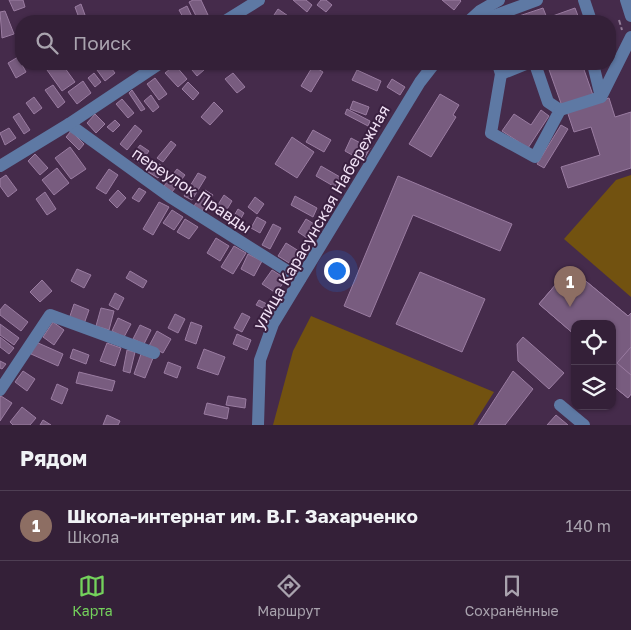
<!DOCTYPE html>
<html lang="ru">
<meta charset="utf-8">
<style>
:root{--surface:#342038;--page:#3c2840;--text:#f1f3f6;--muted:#a9a3ae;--line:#4e3e53;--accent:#74d25c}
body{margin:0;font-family:"Golos Text",sans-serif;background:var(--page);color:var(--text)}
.controls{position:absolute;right:15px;bottom:15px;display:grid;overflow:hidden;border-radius:10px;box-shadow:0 1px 4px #0004}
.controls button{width:45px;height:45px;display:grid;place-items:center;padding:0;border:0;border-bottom:1px solid var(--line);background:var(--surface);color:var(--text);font:25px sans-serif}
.you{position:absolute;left:336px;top:270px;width:18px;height:18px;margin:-12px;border:4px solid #fff;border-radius:50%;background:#1a73e8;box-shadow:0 0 0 8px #1a73e833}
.badge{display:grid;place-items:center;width:32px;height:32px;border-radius:50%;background:var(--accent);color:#fff;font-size:16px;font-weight:700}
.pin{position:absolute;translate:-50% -41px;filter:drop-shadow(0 1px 2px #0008)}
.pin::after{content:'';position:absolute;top:26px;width:18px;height:15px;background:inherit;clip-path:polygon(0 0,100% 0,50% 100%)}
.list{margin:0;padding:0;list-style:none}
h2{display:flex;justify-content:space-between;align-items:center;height:65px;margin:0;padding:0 20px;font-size:21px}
h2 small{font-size:16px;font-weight:400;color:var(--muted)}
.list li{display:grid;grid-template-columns:32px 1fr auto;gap:15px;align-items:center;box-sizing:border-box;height:70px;padding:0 20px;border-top:1px solid var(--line)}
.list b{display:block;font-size:19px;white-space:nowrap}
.list p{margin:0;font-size:16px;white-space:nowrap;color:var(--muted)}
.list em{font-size:16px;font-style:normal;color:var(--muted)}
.icon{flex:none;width:28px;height:28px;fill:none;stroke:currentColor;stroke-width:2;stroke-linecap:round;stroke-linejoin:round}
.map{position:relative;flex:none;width:631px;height:425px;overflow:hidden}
.search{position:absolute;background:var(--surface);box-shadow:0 1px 4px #0004;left:15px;right:15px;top:15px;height:55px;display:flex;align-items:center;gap:12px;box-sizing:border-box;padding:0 18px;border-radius:20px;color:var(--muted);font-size:19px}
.sheet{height:135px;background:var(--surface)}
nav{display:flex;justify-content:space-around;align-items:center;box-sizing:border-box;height:70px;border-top:1px solid var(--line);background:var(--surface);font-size:14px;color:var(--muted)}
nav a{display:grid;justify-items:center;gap:2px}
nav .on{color:var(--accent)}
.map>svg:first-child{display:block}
.green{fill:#725210}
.building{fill:#785c7f;stroke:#9a7ca1}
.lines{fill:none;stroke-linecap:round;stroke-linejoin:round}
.path{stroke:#927c97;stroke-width:2;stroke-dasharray:5 2.5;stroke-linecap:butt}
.minor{stroke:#5e79a4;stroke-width:12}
.labels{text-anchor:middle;stroke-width:4;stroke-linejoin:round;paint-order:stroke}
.street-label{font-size:16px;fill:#f2e2f6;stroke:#3a2040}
</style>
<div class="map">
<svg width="631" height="425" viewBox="0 0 631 425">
<rect width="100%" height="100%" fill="#452b4b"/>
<g class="green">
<path d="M631,175V297L564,239L616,180Z"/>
<path d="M311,316L494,392L473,425H273L293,351Z"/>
</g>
<g class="building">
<path d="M9,0H23L25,7L14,11Z"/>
<path d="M193,0H201L208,15L198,20L189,2Z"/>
<path d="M293,0H306L312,5L307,12Z"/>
<path d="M321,0H326L332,5L326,12L317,5Z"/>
<path d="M442,0H460L461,1L454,10Z"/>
<path d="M81,4L85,15L79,18L75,7Z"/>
<path d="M187,6L194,21H185L179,10Z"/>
<path d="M543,8L547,18L575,8L580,21H504Z"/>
<path d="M278,9L294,20L293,21H275L272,18Z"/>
<path d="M5,11L14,34L2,38L0,12Z"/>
<path d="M18,57L26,72L16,78L8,63Z"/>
<path d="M55,64H62L75,82L62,91L47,70Z"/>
<path d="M105,64H108L115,73L105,81L97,70Z"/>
<path d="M187,64H199L204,70L197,76Z"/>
<path d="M212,64H223L216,69Z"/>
<path d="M547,64H582L594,98L563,109Z"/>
<path d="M175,65L187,79L178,87L165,73Z"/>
<path d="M313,66L323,72L311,92L301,86Z"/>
<path d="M357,70L381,81L377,91L352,80Z"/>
<path d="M94,73L101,82L95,87L88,78Z"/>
<path d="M233,73L245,87L237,93L225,79Z"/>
<path d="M155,78L167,94L159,100L147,84Z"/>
<path d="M392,79L405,87L400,95L387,87Z"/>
<path d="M83,81L91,93L77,104L68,92Z"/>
<path d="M188,82L199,93L193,100L182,89Z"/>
<path d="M53,85L65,102L58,108L45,90Z"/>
<path d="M132,90L145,109L141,111L129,93Z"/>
<path d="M440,94L459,105L453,115L456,117L431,157L409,144Z"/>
<path d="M151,95L159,107L153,112L144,101Z"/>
<path d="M34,97L42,108L34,114L26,103Z"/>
<path d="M609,98L615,117L631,112V168L568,188L561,167L600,155L591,127L574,132L567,111Z"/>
<path d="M122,99L134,113L128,118L116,104Z"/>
<path d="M353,101L369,107L366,115L350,109Z"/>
<path d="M214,102L223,111L210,125L201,117Z"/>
<path d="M347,109L370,121L368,126L345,114Z"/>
<path d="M541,110L549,116L528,148L502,131L514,114L531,125Z"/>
<path d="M19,113L30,130L24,134L13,117Z"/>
<path d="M95,114L105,124L96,133L87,123Z"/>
<path d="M115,120L120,125L113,132L107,127Z"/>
<path d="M135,125L142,131L127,150L120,144Z"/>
<path d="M561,125L568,129L544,168L537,164Z"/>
<path d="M9,128L16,138L5,145L0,133Z"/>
<path d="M313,130L331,140L324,152L306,142Z"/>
<path d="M71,131L84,144L79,150L66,137Z"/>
<path d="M292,137L314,152L297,178L275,164Z"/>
<path d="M351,138L370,148L363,161L345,151Z"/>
<path d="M171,141L176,145L163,162L157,158Z"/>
<path d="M140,145L149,151L140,163L131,157Z"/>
<path d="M70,147L86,169L71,179L55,158Z"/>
<path d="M35,154L48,168L40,175L28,161Z"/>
<path d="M152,159L165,168L158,178L145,170Z"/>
<path d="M321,166L340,177L335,187L316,176Z"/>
<path d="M57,168L69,183L54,195L42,180Z"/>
<path d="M109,169L118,175L106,194L96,188Z"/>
<path d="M177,169L185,175L172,192L164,186Z"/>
<path d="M198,173L206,177L192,200L184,196Z"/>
<path d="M6,175L17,190L8,197L0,186V179Z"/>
<path d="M398,176L512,224L500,251L413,215L370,317L344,306Z"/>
<path d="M139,188L146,192L139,202L132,198Z"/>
<path d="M118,190L126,198L117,208L109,200Z"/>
<path d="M205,190L213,195L202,211L194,206Z"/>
<path d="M45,192L56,209L47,215L36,199Z"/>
<path d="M224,195L232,201L223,216L214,211Z"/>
<path d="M295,196L317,208L313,217L291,205Z"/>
<path d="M255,197L264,204L257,214L248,207Z"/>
<path d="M159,202L169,207L153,235L143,229Z"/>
<path d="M238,209L244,213L236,227L230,223Z"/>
<path d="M172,210L183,217L174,230L163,223Z"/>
<path d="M257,217L266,222L260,233L251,228Z"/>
<path d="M185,219L198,227L189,239L177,232Z"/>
<path d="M306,219L319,227L310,240L298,232Z"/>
<path d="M273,224L281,228L270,249L262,245Z"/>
<path d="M216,238L229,246L220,261L207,253Z"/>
<path d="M286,243L302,253L294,266L278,256Z"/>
<path d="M234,246L246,253L233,274L221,267Z"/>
<path d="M248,254L262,261L254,276L241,269Z"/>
<path d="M570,268L628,316L631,313V347L617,363L631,375V394L628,398L612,385V324H575V335L539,304Z"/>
<path d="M570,268L628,316L631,313V394L628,398L612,385V324H575V335L539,304Z"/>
<path d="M77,269L91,275L84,288L71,281Z"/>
<path d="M272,270L286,279L276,293L262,284Z"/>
<path d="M130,271L147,281L143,288L126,278Z"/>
<path d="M420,272L485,299L462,352L396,324Z"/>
<path d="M42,280L52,291L40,302L30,292Z"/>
<path d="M115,293L124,298L118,310L109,305Z"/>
<path d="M259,300L271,306L269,311L256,305Z"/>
<path d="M5,304L28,322L21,331L0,315V310Z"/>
<path d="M74,304L89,310L84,324L69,319Z"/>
<path d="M101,308L114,311L109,330L96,326Z"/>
<path d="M242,313L250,317L242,332L234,328Z"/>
<path d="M175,314L185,319L178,333L168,328Z"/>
<path d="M118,318L131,324L124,337L112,331Z"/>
<path d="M53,322L64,330L54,345L43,337Z"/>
<path d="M191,322L202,326L196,344L185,340Z"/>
<path d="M0,324L19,338L14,345L0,335Z"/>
<path d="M140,325L151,330L144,344L133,339Z"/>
<path d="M157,331L171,339L163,353L149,346Z"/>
<path d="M237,334L251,340L247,350L233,344Z"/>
<path d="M0,337L14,348L9,354L0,347Z"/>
<path d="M523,337L564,373L549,389L518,361L517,344Z"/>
<path d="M36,342L63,354L58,366L31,354Z"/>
<path d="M107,343L121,348L115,366L100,361Z"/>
<path d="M631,347V375L617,363Z"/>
<path d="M73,349L89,355L86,364L70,358Z"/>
<path d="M204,349L225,357L218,375L197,368Z"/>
<path d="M127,350L135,352L130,373L123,371Z"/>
<path d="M141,354L153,358L145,378L134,374Z"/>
<path d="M0,361L6,364L2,369L0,368Z"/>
<path d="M168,362L181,367L177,378L164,373Z"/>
<path d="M23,371L35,379L27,391L15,382Z"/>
<path d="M513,371L533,389L505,425H478Z"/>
<path d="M79,372L115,381L112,391L76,383Z"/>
<path d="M57,384L68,389L62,404L51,399Z"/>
<path d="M1,396L12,403L0,421V397Z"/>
<path d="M228,396L246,399L245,408L226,405Z"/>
<path d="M207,403L229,408L227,419L204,414Z"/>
<path d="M22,407L36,418L30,425H13L10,422Z"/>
<path d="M107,415L120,421L118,425H103Z"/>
<path d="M556,415L568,425H547Z"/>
<path d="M43,420L51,425H40Z"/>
</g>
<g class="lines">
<path class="path" d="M619,20L622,30"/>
<g class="minor">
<path d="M584,0L591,21"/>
<path d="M626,0L631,16"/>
<path d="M483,20L537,0"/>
<path d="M225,21L259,0"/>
<path d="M469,21L480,11L499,0"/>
<path d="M498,64L501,74L491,133L535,157L560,110L548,102L535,64"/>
<path d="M593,64L601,97"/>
<path d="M501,74L526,64"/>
<path d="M560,110L601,97L631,37"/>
<path d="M69,124L170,197L300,279"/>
<path d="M0,166L69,124L159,64"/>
<path d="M0,390L50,315L154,353"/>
<path d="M560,405L584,425"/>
<path d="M258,425L260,360L273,324L420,82L434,64"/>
</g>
</g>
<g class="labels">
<g class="street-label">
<text transform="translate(192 190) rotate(34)" y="6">переулок Правды</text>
<text transform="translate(321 217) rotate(-60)" y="6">улица Карасунская Набережная</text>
</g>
</g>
</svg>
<div class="controls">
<button><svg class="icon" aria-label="locate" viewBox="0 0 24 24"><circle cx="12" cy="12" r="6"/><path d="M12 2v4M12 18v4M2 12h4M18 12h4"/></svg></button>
<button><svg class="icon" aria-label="layers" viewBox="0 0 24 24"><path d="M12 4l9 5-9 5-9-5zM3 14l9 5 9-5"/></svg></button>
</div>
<div class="you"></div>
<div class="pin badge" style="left:570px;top:307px;background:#8d6e63">1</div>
<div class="search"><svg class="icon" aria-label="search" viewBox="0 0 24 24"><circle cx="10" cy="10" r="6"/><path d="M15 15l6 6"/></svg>Поиск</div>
</div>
<section class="sheet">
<h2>Рядом<small></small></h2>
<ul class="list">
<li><span class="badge" style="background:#8d6e63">1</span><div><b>Школа-интернат им. В.Г. Захарченко</b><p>Школа</p></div><em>140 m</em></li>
</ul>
</section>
<nav>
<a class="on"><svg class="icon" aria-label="map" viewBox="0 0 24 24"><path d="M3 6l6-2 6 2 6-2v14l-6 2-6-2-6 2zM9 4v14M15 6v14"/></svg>Карта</a>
<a><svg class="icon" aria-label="directions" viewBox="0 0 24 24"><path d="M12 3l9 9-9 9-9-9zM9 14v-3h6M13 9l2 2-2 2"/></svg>Маршрут</a>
<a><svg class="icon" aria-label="saved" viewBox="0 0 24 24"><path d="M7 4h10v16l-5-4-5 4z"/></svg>Сохранённые</a>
</nav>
